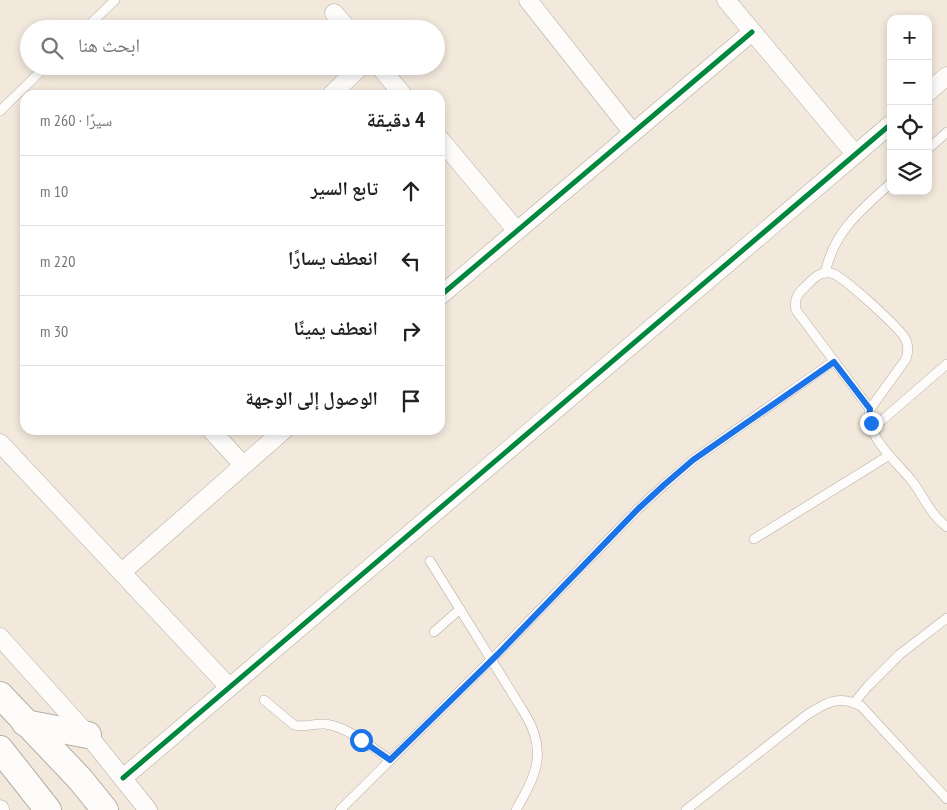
<!DOCTYPE html>
<html lang="ar">
<meta charset="utf-8">
<style>
:root{--surface:#fff;--page:#f6f6f6;--text:#222;--muted:#767676;--line:#e0e0e0}
body{margin:0;font-family:"PT Sans Narrow","Noto Naskh Arabic",sans-serif;background:var(--page);color:var(--text);direction:rtl}
.controls{position:absolute;right:15px;top:15px;display:grid;overflow:hidden;border-radius:10px;box-shadow:0 2px 8px #0003}
.controls button{width:45px;height:45px;display:grid;place-items:center;padding:0;border:0;border-bottom:1px solid var(--line);background:var(--surface);color:var(--text);font:25px sans-serif}
.stop{position:absolute;width:15px;height:15px;margin:-11px;border:4px solid #1a73e8;border-radius:50%;background:#fff}
.stop.end{background:#1a73e8;border-color:#fff;box-shadow:0 1px 5px #0008}
.list{margin:0;padding:0;list-style:none}
h2{display:flex;justify-content:space-between;align-items:center;height:65px;margin:0;padding:0 20px;font-size:21px}
h2 small{font-size:16px;font-weight:400;color:var(--muted)}
.list li{display:grid;grid-template-columns:32px 1fr auto;gap:15px;align-items:center;box-sizing:border-box;height:70px;padding:0 20px;border-top:1px solid var(--line)}
.list b{display:block;font-size:19px;white-space:nowrap}
.list em{font-size:16px;font-style:normal;color:var(--muted)}
.icon{flex:none;width:28px;height:28px;fill:none;stroke:currentColor;stroke-width:2;stroke-linecap:round;stroke-linejoin:round}
.map{position:relative;flex:none;width:947px;height:810px;overflow:hidden;direction:ltr}
.search{position:absolute;background:var(--surface);box-shadow:0 2px 8px #0003;left:20px;top:20px;width:425px;height:55px;display:flex;align-items:center;gap:12px;box-sizing:border-box;padding:0 18px;border-radius:28px;color:var(--muted);font-size:19px}
.panel{position:absolute;background:var(--surface);box-shadow:0 2px 8px #0003;left:20px;top:90px;width:425px;height:345px;border-radius:15px;direction:rtl}
.map>svg:first-child{display:block}
.lines{fill:none;stroke-linecap:round;stroke-linejoin:round}
.lane-casing{stroke:#b4ada3;stroke-width:10}
.street-casing{stroke:#b4ada3;stroke-width:19}
.primary-casing{stroke:#b4ada3;stroke-width:28}
.lane{stroke:#fdfcfa;stroke-width:9}
.street{stroke:#fdfcfa;stroke-width:18}
.primary{stroke:#fdfcfa;stroke-width:26}
.cycleway-casing{stroke:#fff;stroke-width:8}
.cycleway{stroke:#00873e;stroke-width:5}
.route{stroke:#1a73e8;stroke-width:6}
</style>
<div class="map">
<svg width="947" height="810" viewBox="0 0 947 810">
<rect width="100%" height="100%" fill="#f3e8dc"/>
<g class="lines">
<defs>
<g id="lane">
<path d="M85,29L115,0"/>
<path d="M0,111L46,66"/>
<path d="M928,149L947,132"/>
<path d="M825,273C835,230 860,211 891,183"/>
<path d="M870,409L796,310C794,300 797,294 805,287C813,279 819,271 831,273C842,275 902,330 906,340C909,347 908,353 906,359L870,409C864,436 897,462 912,481C925,498 929,513 947,527"/>
<path d="M873,428L947,364"/>
<path d="M754,539L888,456"/>
<path d="M430,561L525,714C548,752 536,775 516,810"/>
<path d="M434,632L460,609"/>
<path d="M264,700L294,725C304,728 315,723 325,724C349,727 371,747 390,760"/>
<path d="M854,703L868,686L900,654L947,618"/>
<path d="M340,810L498,653L638,509L664,485L693,460L834,361"/>
<path d="M686,810L808,714C827,702 839,695 861,706L947,799"/>
</g>
<g id="street">
<path d="M528,0L633,133"/>
<path d="M726,0L855,154"/>
<path d="M334,13L348,29"/>
<path d="M379,66L403,95"/>
<path d="M928,92L947,76"/>
<path d="M331,95L361,66"/>
<path d="M440,139L517,231"/>
<path d="M440,296L752,32"/>
<path d="M211,430L243,465"/>
<path d="M0,443L229,687"/>
<path d="M122,572L284,430"/>
<path d="M0,637L88,735L148,810"/>
<path d="M123,778L891,124"/>
<path d="M0,809V810"/>
</g>
<g id="primary">
<path d="M0,695L80,779L105,810"/>
<path d="M25,723L88,735"/>
<path d="M0,749L48,810"/>
</g>
</defs>
<use href="#lane" class="lane-casing"/>
<use href="#street" class="street-casing"/>
<use href="#primary" class="primary-casing"/>
<use href="#lane" class="lane"/>
<use href="#street" class="street"/>
<use href="#primary" class="primary"/>
<defs>
<g id="cycleway">
<path d="M440,296L752,32"/>
<path d="M123,778L891,124"/>
</g>
</defs>
<use href="#cycleway" class="cycleway-casing"/>
<use href="#cycleway" class="cycleway"/>
</g>
<g class="lines">
<path class="route" d="M361,740L390,760L498,654L638,509L664,485L693,460L834,362L870,409L869,418L871,423"/>
</g>
</svg>
<div class="controls">
<button>+</button>
<button>−</button>
<button><svg class="icon" aria-label="locate" viewBox="0 0 24 24"><circle cx="12" cy="12" r="6"/><path d="M12 2v4M12 18v4M2 12h4M18 12h4"/></svg></button>
<button><svg class="icon" aria-label="layers" viewBox="0 0 24 24"><path d="M12 4l9 5-9 5-9-5zM3 14l9 5 9-5"/></svg></button>
</div>
<div class="stop" style="left:361px;top:740px"></div>
<div class="stop end" style="left:871px;top:423px"></div>
<div class="search"><svg class="icon" aria-label="search" viewBox="0 0 24 24"><circle cx="10" cy="10" r="6"/><path d="M15 15l6 6"/></svg>ابحث هنا</div>
<section class="panel">
<h2>4 دقيقة<small>سيرًا · 260 m</small></h2>
<ul class="list">
<li><svg class="icon" aria-label="ahead" viewBox="0 0 24 24"><path d="M12 20V5M6 11l6-6 6 6"/></svg><div><b>تابع السير</b></div><em>10 m</em></li>
<li><svg class="icon" aria-label="left" viewBox="0 0 24 24"><path d="M17 20v-9H6M10 6l-5 5 5 5"/></svg><div><b>انعطف يسارًا</b></div><em>220 m</em></li>
<li><svg class="icon" aria-label="right" viewBox="0 0 24 24"><path d="M7 20v-9h11M14 6l5 5-5 5"/></svg><div><b>انعطف يمينًا</b></div><em>30 m</em></li>
<li><svg class="icon" aria-label="arrive" viewBox="0 0 24 24"><path d="M6 21V4h12l-3 4 3 4H6"/></svg><div><b>الوصول إلى الوجهة</b></div></li>
</ul>
</section>
</div>
